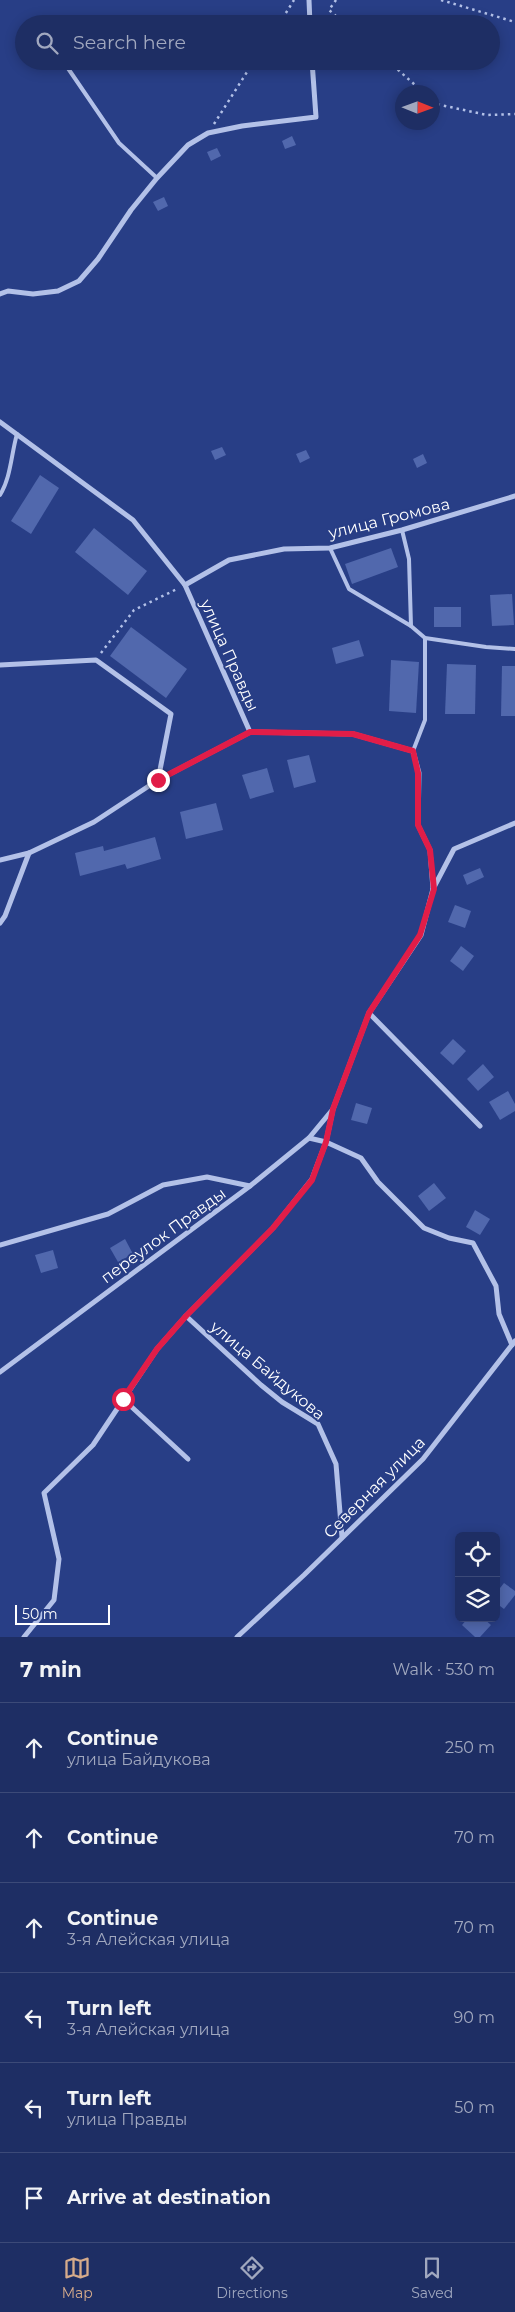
<!DOCTYPE html>
<meta charset="utf-8">
<style>
:root{--surface:#1e2e64;--page:#2b3a6d;--text:#f1f3f6;--muted:#a1a8bf;--line:#3c4a78;--accent:#d6ab8b}
body{margin:0;font-family:Montserrat,sans-serif;background:var(--page);color:var(--text)}
.controls{position:absolute;right:15px;bottom:15px;display:grid;overflow:hidden;border-radius:8px;box-shadow:0 2px 12px #0003}
.controls button{width:45px;height:45px;display:grid;place-items:center;padding:0;border:0;border-bottom:1px solid var(--line);background:var(--surface);color:var(--text);font:25px sans-serif}
.compass{position:absolute;left:395px;top:85px;width:45px;height:45px;border-radius:50%;background:var(--surface);box-shadow:0 2px 12px #0003;rotate:91deg}
.scale{position:absolute;left:15px;bottom:12px;width:95px;box-sizing:border-box;padding-left:5px;border:2px solid #fff;border-top:0;font-size:14px;line-height:18px;white-space:nowrap;color:#fff;-webkit-text-stroke:4px #283e86;paint-order:stroke}
.stop{position:absolute;width:15px;height:15px;margin:-11px;border:4px solid #e11d48;border-radius:50%;background:#fff}
.stop.end{background:#e11d48;border-color:#fff;box-shadow:0 1px 5px #0008}
.list{margin:0;padding:0;list-style:none}
h2{display:flex;justify-content:space-between;align-items:center;height:65px;margin:0;padding:0 20px;font-size:21px}
h2 small{font-size:16px;font-weight:400;color:var(--muted)}
.list li{display:grid;grid-template-columns:32px 1fr auto;gap:15px;align-items:center;box-sizing:border-box;height:90px;padding:0 20px;border-top:1px solid var(--line)}
.list b{display:block;font-size:19px;white-space:nowrap}
.list p{margin:0;font-size:16px;white-space:nowrap;color:var(--muted)}
.list em{font-size:16px;font-style:normal;color:var(--muted)}
.icon{flex:none;width:28px;height:28px;fill:none;stroke:currentColor;stroke-width:2;stroke-linecap:round;stroke-linejoin:round}
.map{position:relative;flex:none;width:515px;height:1637px;overflow:hidden}
.search{position:absolute;background:var(--surface);box-shadow:0 2px 12px #0003;left:15px;right:15px;top:15px;height:55px;display:flex;align-items:center;gap:12px;box-sizing:border-box;padding:0 18px;border-radius:28px;color:var(--muted);font-size:19px}
.sheet{height:605px;background:var(--surface)}
nav{display:flex;justify-content:space-around;align-items:center;box-sizing:border-box;height:70px;border-top:1px solid var(--line);background:var(--surface);font-size:14px;color:var(--muted)}
nav a{display:grid;justify-items:center;gap:2px}
nav .on{color:var(--accent)}
.map>svg:first-child{display:block}
.building{fill:#5168ad}
.lines{fill:none;stroke-linecap:round;stroke-linejoin:round}
.path{stroke:#b3c1e8;stroke-width:2.5;stroke-dasharray:2.5 4;stroke-linecap:butt}
.service{stroke:#b3c1e8;stroke-width:4}
.minor{stroke:#b3c1e8;stroke-width:5}
.route{stroke:#e11d48;stroke-width:6}
.labels{text-anchor:middle;stroke-width:4;stroke-linejoin:round;paint-order:stroke}
.street-label{font-size:16px;fill:#fff;stroke:#283e86}
</style>
<div class="map">
<svg width="515" height="1637" viewBox="0 0 515 1637">
<rect width="100%" height="100%" fill="#283e86"/>
<g class="building">
<path d="M292,136L296,145L285,149L282,141Z"/>
<path d="M217,148L221,156L211,161L207,152Z"/>
<path d="M164,197L168,206L158,211L153,202Z"/>
<path d="M222,447L226,455L215,460L211,451Z"/>
<path d="M306,450L310,458L300,463L296,454Z"/>
<path d="M423,454L427,463L417,468L413,459Z"/>
<path d="M40,475L59,488L31,534L11,521Z"/>
<path d="M94,528L147,571L128,595L75,552Z"/>
<path d="M391,548L398,567L352,584L345,564Z"/>
<path d="M512,594L514,625L492,626L490,595Z"/>
<rect x="434" y="607" width="27" height="20"/>
<path d="M131,627L187,669L166,698L110,656Z"/>
<path d="M359,640L364,656L336,664L332,648Z"/>
<path d="M391,660L419,662L416,713L389,711Z"/>
<path d="M447,664L476,665L475,714H445Z"/>
<path d="M502,666H515V716H501Z"/>
<path d="M309,755L316,782L294,788L287,760Z"/>
<path d="M267,768L274,792L250,799L242,775Z"/>
<path d="M216,803L223,830L186,839L180,812Z"/>
<path d="M155,837L161,859L127,869L125,864L80,876L75,853L103,846L104,851Z"/>
<path d="M480,868L484,877L467,885L463,875Z"/>
<path d="M455,905L471,911L465,928L448,922Z"/>
<path d="M461,946L474,956L463,971L450,961Z"/>
<path d="M453,1039L466,1051L453,1065L440,1053Z"/>
<path d="M483,1064L494,1077L478,1091L467,1079Z"/>
<path d="M508,1091L515,1104V1111L500,1120L489,1102Z"/>
<path d="M356,1103L372,1108L367,1124L351,1120Z"/>
<path d="M434,1183L446,1198L429,1211L418,1196Z"/>
<path d="M475,1210L490,1219L480,1235L466,1227Z"/>
<path d="M125,1239L133,1254L118,1262L110,1248Z"/>
<path d="M53,1250L58,1268L41,1273L35,1255Z"/>
<path d="M504,1583L515,1591V1595L504,1609L496,1603V1593Z"/>
<path d="M468,1618H483L491,1625L480,1637H475L462,1625Z"/>
</g>
<g class="lines">
<g class="path">
<path d="M336,0L329,10L345,24"/>
<path d="M441,0L515,22"/>
<path d="M279,24L294,0"/>
<path d="M388,61L423,92"/>
<path d="M432,101L436,104L487,115L515,114"/>
<path d="M214,124L254,61"/>
<path d="M101,653L134,610L177,589"/>
</g>
<g class="service">
<path d="M63,61L119,143L157,178"/>
<path d="M0,495C11,477 11,455 17,434"/>
<path d="M402,530L409,559L411,626L425,638L486,647L515,649"/>
<path d="M330,548L349,589L411,626"/>
<path d="M413,751L425,720V638"/>
</g>
<g class="minor">
<path d="M309,0L310,24"/>
<path d="M0,294L8,291L33,294L58,291L79,281L98,259L131,210L157,178L188,145L208,133L242,126L316,117L312,61"/>
<path d="M0,422L133,520L185,585L250,732"/>
<path d="M185,585L229,560L284,549L330,548L402,530L515,496"/>
<path d="M0,665L96,660L171,714L158,780"/>
<path d="M0,860L29,853L94,822L158,780L250,732L353,734L413,751L419,773L418,825L430,850L433,889L454,849L515,823"/>
<path d="M0,923L5,916L29,853"/>
<path d="M369,1013L480,1126"/>
<path d="M309,1138L326,1142L361,1158L378,1182L424,1228L449,1238L473,1243L496,1286L499,1314L512,1345"/>
<path d="M0,1245L108,1214L163,1185L207,1177L250,1186"/>
<path d="M186,1316L261,1385L282,1402L318,1424L336,1464L342,1537"/>
<path d="M0,1372L250,1186L309,1138L333,1109"/>
<path d="M123,1399L188,1459"/>
<path d="M24,1637L54,1600L59,1559L44,1493L93,1445L157,1349L186,1316L273,1228L312,1179L326,1142L333,1109L369,1013L421,935L433,889"/>
<path d="M237,1637L304,1575L423,1459L515,1341"/>
</g>
</g>
<g class="lines">
<path class="route" d="M123,1399L157,1349L186,1316L273,1228L312,1180L326,1142L333,1109L369,1013L420,935L434,889L430,850L418,825V773L413,751L353,734L250,732L158,780"/>
</g>
<g class="labels">
<g class="street-label">
<text transform="translate(389 518) rotate(-14)" y="6">улица Громова</text>
<text transform="translate(230 655) rotate(66)" y="6">улица Правды</text>
<text transform="translate(163 1235) rotate(-36)" y="6">переулок Правды</text>
<text transform="translate(268 1370) rotate(40)" y="6">улица Байдукова</text>
<text transform="translate(374 1487) rotate(-45)" y="6">Северная улица</text>
</g>
</g>
</svg>
<div class="controls">
<button><svg class="icon" aria-label="locate" viewBox="0 0 24 24"><circle cx="12" cy="12" r="6"/><path d="M12 2v4M12 18v4M2 12h4M18 12h4"/></svg></button>
<button><svg class="icon" aria-label="layers" viewBox="0 0 24 24"><path d="M12 4l9 5-9 5-9-5zM3 14l9 5 9-5"/></svg></button>
</div>
<svg class="compass" viewBox="-18 -18 36 36"><path d="M0-13l5 13h-10z" fill="#e53935"/><path d="M0 13l5-13h-10z" fill="#a1a8bf"/></svg>
<div class="scale">50 m</div>
<div class="stop" style="left:123px;top:1399px"></div>
<div class="stop end" style="left:158px;top:780px"></div>
<div class="search"><svg class="icon" aria-label="search" viewBox="0 0 24 24"><circle cx="10" cy="10" r="6"/><path d="M15 15l6 6"/></svg>Search here</div>
</div>
<section class="sheet">
<h2>7 min<small>Walk · 530 m</small></h2>
<ul class="list">
<li><svg class="icon" aria-label="ahead" viewBox="0 0 24 24"><path d="M12 20V5M6 11l6-6 6 6"/></svg><div><b>Continue</b><p>улица Байдукова</p></div><em>250 m</em></li>
<li><svg class="icon" aria-label="ahead" viewBox="0 0 24 24"><path d="M12 20V5M6 11l6-6 6 6"/></svg><div><b>Continue</b></div><em>70 m</em></li>
<li><svg class="icon" aria-label="ahead" viewBox="0 0 24 24"><path d="M12 20V5M6 11l6-6 6 6"/></svg><div><b>Continue</b><p>3-я Алейская улица</p></div><em>70 m</em></li>
<li><svg class="icon" aria-label="left" viewBox="0 0 24 24"><path d="M17 20v-9H6M10 6l-5 5 5 5"/></svg><div><b>Turn left</b><p>3-я Алейская улица</p></div><em>90 m</em></li>
<li><svg class="icon" aria-label="left" viewBox="0 0 24 24"><path d="M17 20v-9H6M10 6l-5 5 5 5"/></svg><div><b>Turn left</b><p>улица Правды</p></div><em>50 m</em></li>
<li><svg class="icon" aria-label="arrive" viewBox="0 0 24 24"><path d="M6 21V4h12l-3 4 3 4H6"/></svg><div><b>Arrive at destination</b></div></li>
</ul>
</section>
<nav>
<a class="on"><svg class="icon" aria-label="map" viewBox="0 0 24 24"><path d="M3 6l6-2 6 2 6-2v14l-6 2-6-2-6 2zM9 4v14M15 6v14"/></svg>Map</a>
<a><svg class="icon" aria-label="directions" viewBox="0 0 24 24"><path d="M12 3l9 9-9 9-9-9zM9 14v-3h6M13 9l2 2-2 2"/></svg>Directions</a>
<a><svg class="icon" aria-label="saved" viewBox="0 0 24 24"><path d="M7 4h10v16l-5-4-5 4z"/></svg>Saved</a>
</nav>
